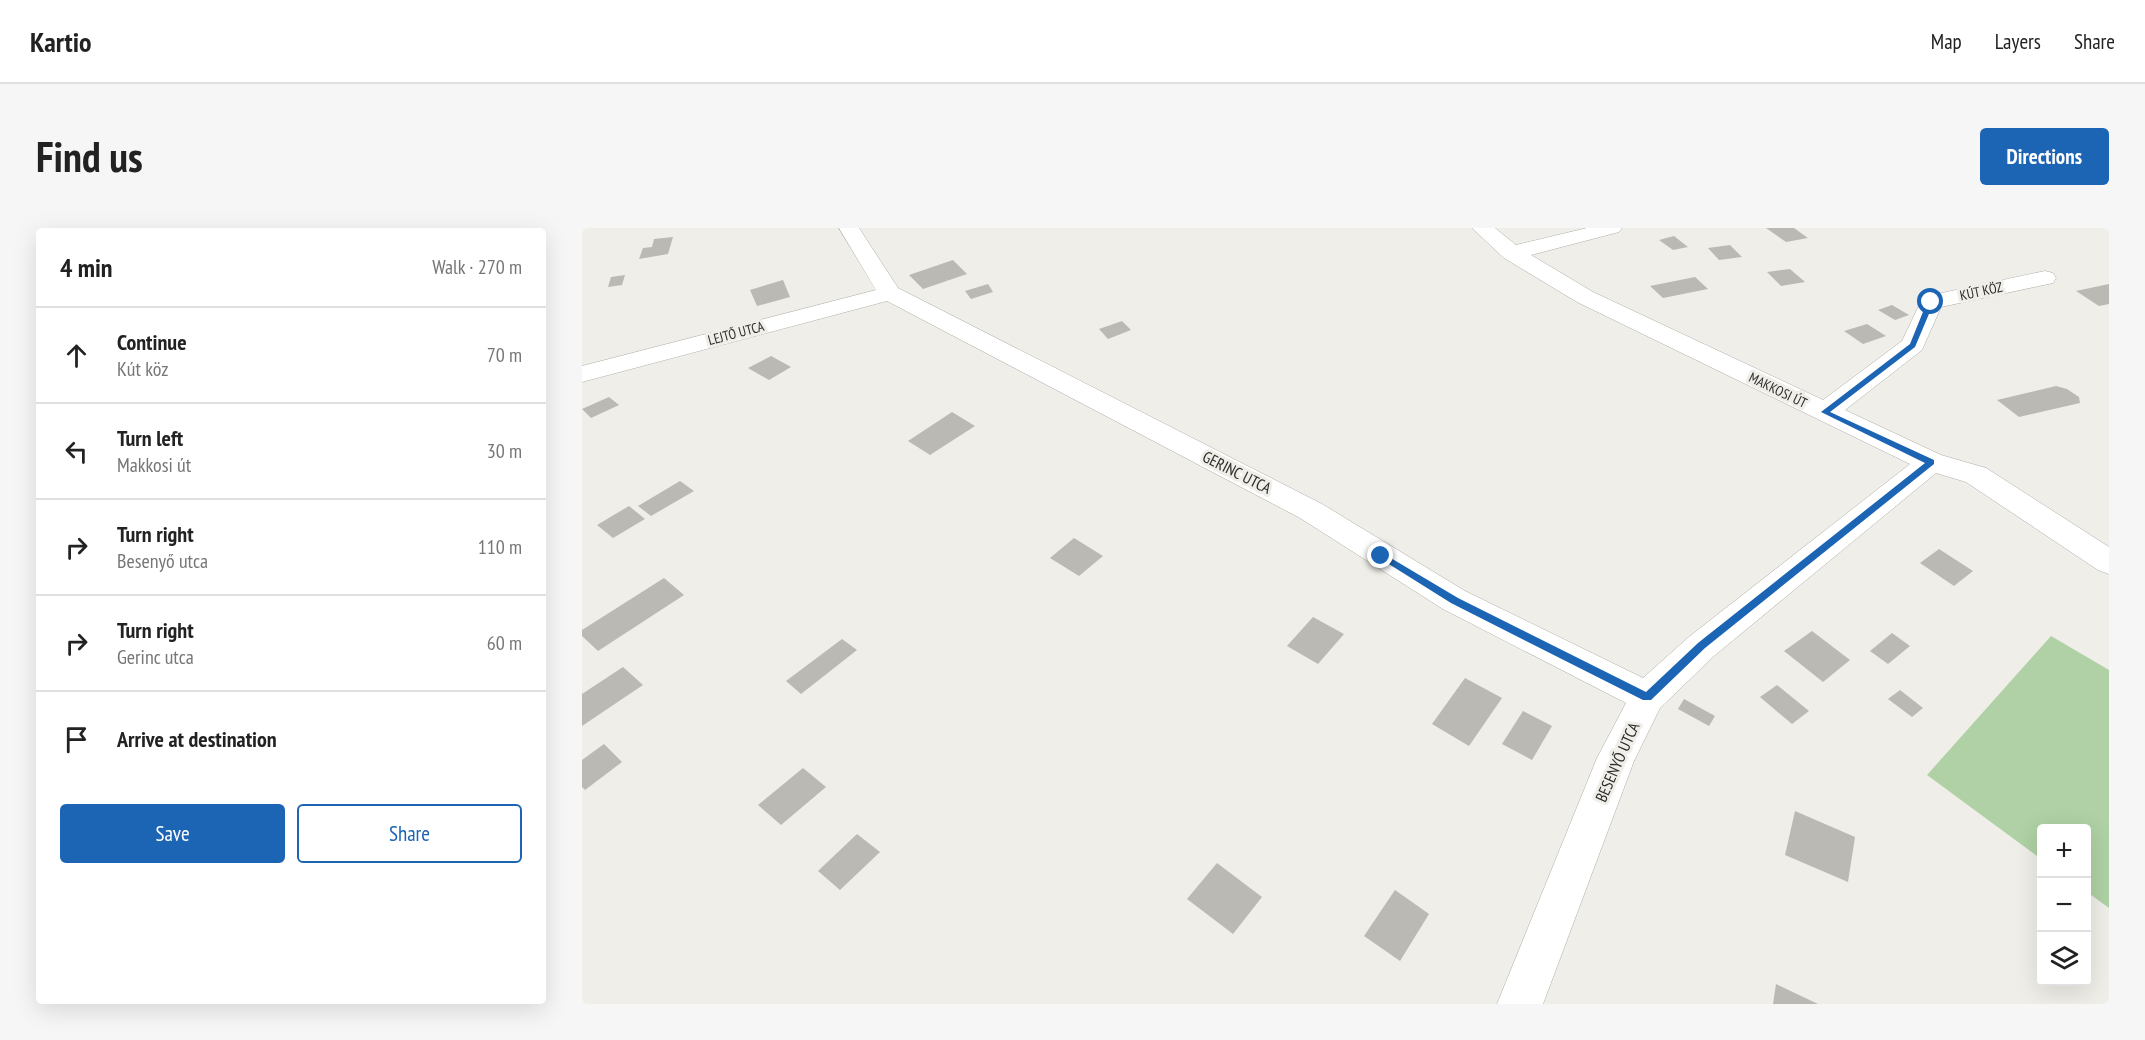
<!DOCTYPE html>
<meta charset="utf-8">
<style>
:root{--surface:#fff;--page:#f6f6f6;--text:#222;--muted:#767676;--line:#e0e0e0;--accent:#1c64b4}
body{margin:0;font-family:"PT Sans Narrow",sans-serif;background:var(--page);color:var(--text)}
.controls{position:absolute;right:18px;bottom:18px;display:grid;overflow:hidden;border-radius:6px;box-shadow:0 6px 24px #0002}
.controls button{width:54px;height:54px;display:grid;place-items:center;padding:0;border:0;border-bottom:2px solid var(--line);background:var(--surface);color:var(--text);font:30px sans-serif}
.stop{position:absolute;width:18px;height:18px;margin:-14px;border:4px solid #1c64b4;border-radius:50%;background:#fff}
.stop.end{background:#1c64b4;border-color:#fff;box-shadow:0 2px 6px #0008}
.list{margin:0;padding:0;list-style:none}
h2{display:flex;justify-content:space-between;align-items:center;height:78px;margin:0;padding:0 24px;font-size:26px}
h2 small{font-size:20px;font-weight:400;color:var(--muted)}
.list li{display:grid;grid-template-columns:39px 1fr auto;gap:18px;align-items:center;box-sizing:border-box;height:96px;padding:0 24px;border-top:2px solid var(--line)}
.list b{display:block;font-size:22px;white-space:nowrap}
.list p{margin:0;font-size:20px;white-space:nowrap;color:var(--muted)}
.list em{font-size:20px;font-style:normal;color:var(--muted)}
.actions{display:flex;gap:12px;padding:18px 24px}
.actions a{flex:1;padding:14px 0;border:2px solid var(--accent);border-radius:6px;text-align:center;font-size:21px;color:var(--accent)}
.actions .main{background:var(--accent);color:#fff}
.icon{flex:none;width:33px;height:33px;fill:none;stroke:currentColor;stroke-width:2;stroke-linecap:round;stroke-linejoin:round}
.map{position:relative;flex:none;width:1527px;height:776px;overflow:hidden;border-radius:6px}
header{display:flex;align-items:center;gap:36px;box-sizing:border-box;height:84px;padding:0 30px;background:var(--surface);border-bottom:2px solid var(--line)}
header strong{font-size:28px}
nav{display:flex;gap:33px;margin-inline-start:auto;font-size:21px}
.intro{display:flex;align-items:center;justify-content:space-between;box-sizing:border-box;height:144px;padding:0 36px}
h1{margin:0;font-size:42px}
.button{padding:15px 27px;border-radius:6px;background:var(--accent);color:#fff;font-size:21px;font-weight:700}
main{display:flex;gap:36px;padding:0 36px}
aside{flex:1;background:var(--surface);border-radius:6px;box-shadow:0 6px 24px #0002}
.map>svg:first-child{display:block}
.green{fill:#afd1a5}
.building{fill:#bab9b3}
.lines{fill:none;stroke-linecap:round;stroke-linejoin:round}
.minor-casing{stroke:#aeada7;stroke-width:1}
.minor{fill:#fff;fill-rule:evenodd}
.route{fill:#1c64b4}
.labels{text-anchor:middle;stroke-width:6;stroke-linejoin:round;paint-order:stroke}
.far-street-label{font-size:14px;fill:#2d2c2a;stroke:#f0eee8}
.street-label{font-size:16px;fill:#2d2c2a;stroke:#f0eee8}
</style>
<header>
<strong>Kartio</strong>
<nav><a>Map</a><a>Layers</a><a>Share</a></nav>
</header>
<div class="intro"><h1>Find us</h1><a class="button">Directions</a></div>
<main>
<aside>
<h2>4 min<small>Walk · 270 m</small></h2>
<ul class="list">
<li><svg class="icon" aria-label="ahead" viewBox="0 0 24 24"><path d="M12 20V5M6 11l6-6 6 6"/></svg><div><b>Continue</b><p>Kút köz</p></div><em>70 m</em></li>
<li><svg class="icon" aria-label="left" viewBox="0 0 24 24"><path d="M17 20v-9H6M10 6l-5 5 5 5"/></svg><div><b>Turn left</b><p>Makkosi út</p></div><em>30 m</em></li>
<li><svg class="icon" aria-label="right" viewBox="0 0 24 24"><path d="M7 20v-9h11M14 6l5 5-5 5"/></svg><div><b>Turn right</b><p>Besenyő utca</p></div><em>110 m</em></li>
<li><svg class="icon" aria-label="right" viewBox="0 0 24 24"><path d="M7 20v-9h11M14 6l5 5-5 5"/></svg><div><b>Turn right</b><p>Gerinc utca</p></div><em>60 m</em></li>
<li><svg class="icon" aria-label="arrive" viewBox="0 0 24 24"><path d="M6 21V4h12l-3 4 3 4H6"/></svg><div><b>Arrive at destination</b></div></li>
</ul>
<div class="actions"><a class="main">Save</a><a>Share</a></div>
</aside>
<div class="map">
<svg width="1527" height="776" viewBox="0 0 1527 776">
<rect width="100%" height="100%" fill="#f0eee8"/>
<path class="green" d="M1469,408L1527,442V680L1505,664L1504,600H1460L1459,631L1345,547Z"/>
<g class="building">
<path d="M1184,0H1212L1226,10L1204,14Z"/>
<path d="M1092,8L1106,19L1091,22L1077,12Z"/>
<path d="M91,9L86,26L57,31L61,20L70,19L72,11Z"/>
<path d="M1148,17L1160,29L1137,32L1126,20Z"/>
<path d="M371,32L385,46L341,61L327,47Z"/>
<path d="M1208,41L1223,54L1199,58L1185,44Z"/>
<path d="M43,47L40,57L26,59L29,49Z"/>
<path d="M1113,49L1126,61L1081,70L1068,58Z"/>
<path d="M201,52L208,69L175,78L168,62Z"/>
<path d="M406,56L411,64L389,71L383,63Z"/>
<path d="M1527,56V76L1517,78L1494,63Z"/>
<path d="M1310,77L1327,87L1313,92L1296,82Z"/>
<path d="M540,93L549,102L526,111L517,101Z"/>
<path d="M1285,96L1304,108L1281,116L1262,103Z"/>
<path d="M189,128L209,139L187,152L166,140Z"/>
<path d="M1474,158L1485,161L1497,169L1498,175L1437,189L1415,172Z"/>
<path d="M27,169L37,177L9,190L0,181Z"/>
<path d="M370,184L393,198L348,227L326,213Z"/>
<path d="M98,253L112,263L69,288L56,278Z"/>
<path d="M47,278L63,291L31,310L15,297Z"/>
<path d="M492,310L521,328L497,348L468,330Z"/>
<path d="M1357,321L1391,343L1372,358L1338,335Z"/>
<path d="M82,350L102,367L16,423L0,408V402Z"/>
<path d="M731,389L762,406L736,436L705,418Z"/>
<path d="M1230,403L1268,432L1241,454L1202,423Z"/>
<path d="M1310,405L1328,418L1306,436L1288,423Z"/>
<path d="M260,411L275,422L219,466L204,453Z"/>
<path d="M41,439L61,457L0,498V466Z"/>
<path d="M883,450L920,470L887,518L850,496Z"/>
<path d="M1195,457L1227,483L1210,496L1178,469Z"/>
<path d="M1318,462L1341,480L1330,489L1306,471Z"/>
<path d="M1102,471L1133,488L1127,498L1096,481Z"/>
<path d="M941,483L970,498L950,532L920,516Z"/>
<path d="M22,516L40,534L3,562L0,559V532Z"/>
<path d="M221,540L244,559L199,597L176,577Z"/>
<path d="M1213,583L1273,609L1266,654L1203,627Z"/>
<path d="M275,606L298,624L258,662L236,643Z"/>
<path d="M635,635L680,669L651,706L605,671Z"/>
<path d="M813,662L847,686L818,733L782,708Z"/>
<path d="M1194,756L1236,776H1191Z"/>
</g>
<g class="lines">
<defs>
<path id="minor" d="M257,0H277L316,60L740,276L883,363L1061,450L1108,408L1328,236L995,74L922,30L890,0H913L934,17L1005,0H1040L1037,4L949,27L1011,64L1241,172L1320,113L1341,69L1463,43L1471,45L1474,50L1471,55L1359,79L1340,122L1263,182L1359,227L1404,240L1527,319V346L1516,342L1384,254L1354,245L1132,428L1078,480L1052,533L961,776H915L1015,530L1044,475L861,381L718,290L305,73L0,154V138L294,62Z"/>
</defs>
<use href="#minor" class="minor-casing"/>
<use href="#minor" class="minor"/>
</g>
<path class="route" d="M1349,72L1352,74L1333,119L1248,184L1352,232V236L1123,420L1069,472H1061L869,375L794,328L796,326H802L876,370L1064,464L1116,415L1343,235L1239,184L1328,116L1345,74Z"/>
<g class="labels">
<g class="far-street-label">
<text transform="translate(1399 63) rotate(-12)" y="5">KÚT KÖZ</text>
<text transform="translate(154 105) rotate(-15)" y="5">LEJTŐ UTCA</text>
<text transform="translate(1196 162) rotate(26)" y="5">MAKKOSI ÚT</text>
</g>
<g class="street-label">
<text transform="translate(655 244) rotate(27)" y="6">GERINC UTCA</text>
<text transform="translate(1035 534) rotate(-66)" y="6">BESENYŐ UTCA</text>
</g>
</g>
</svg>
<div class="controls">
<button>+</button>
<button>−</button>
<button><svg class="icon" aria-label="layers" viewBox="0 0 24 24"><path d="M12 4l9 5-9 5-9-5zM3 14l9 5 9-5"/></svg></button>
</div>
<div class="stop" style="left:1349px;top:74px"></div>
<div class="stop end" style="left:799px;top:328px"></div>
</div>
</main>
